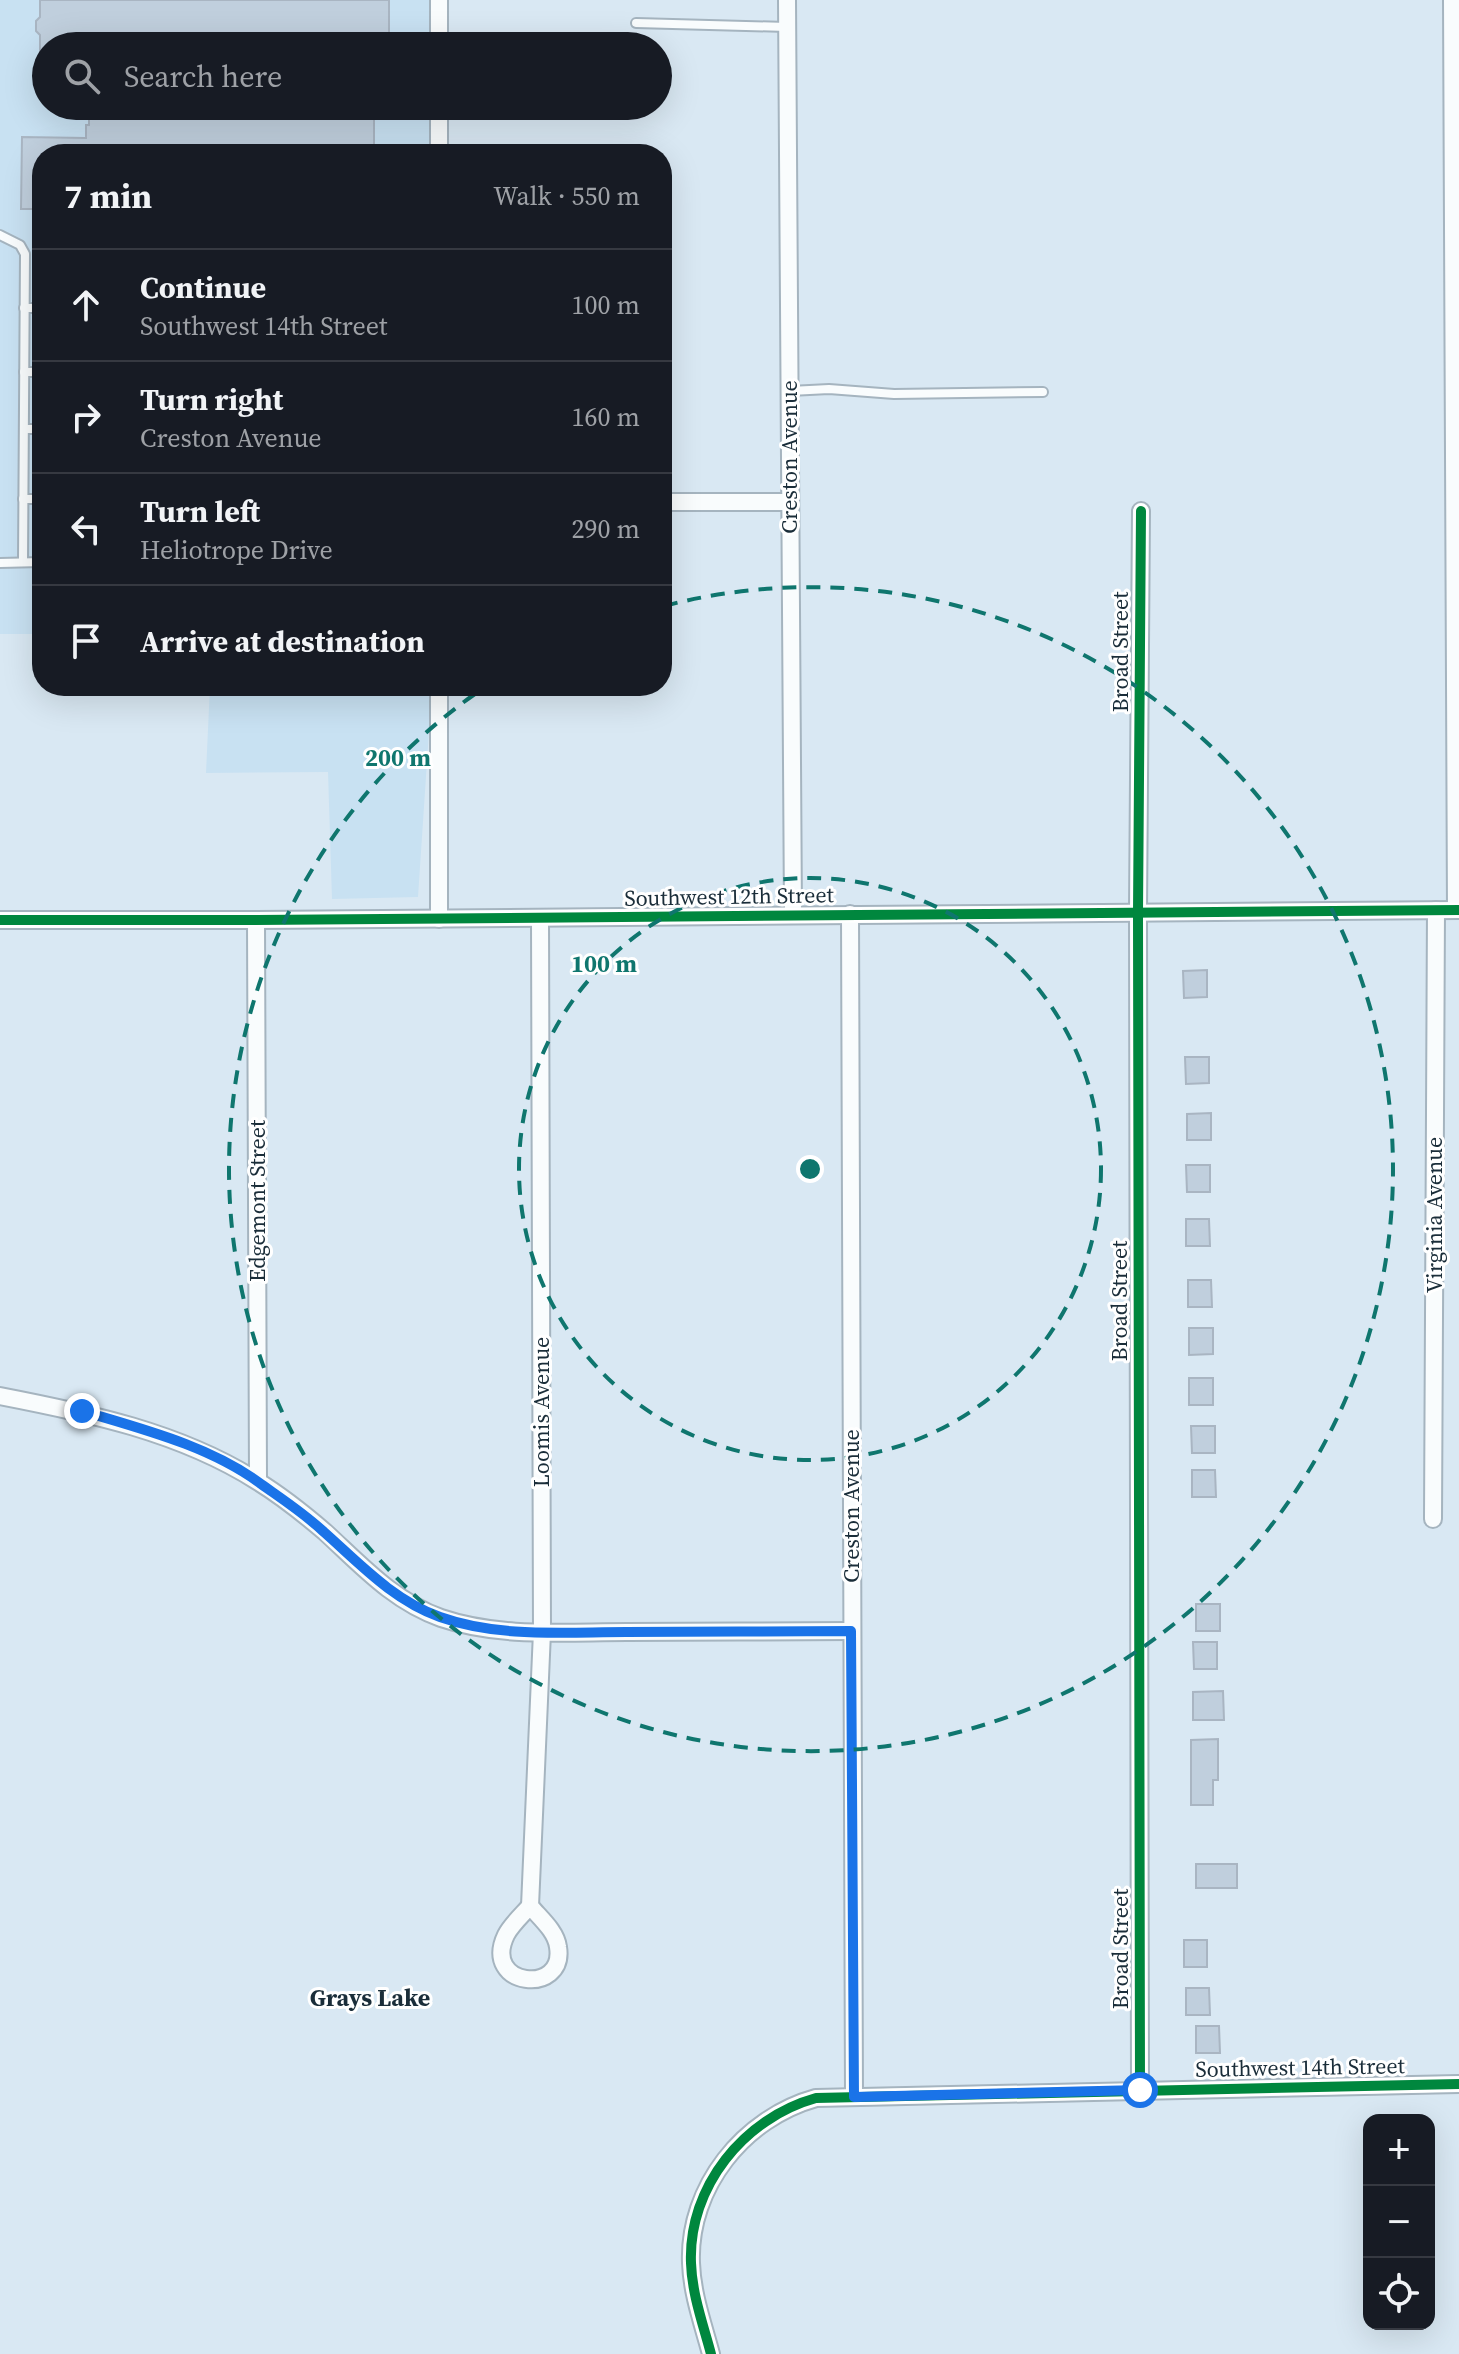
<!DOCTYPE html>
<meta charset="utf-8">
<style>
:root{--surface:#171b24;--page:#242831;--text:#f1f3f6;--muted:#9ea1a6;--line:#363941}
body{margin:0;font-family:"Source Serif 4",serif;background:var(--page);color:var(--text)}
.controls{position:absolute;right:24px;bottom:24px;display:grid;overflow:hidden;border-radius:16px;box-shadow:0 8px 32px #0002}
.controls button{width:72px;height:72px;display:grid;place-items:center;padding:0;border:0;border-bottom:2px solid var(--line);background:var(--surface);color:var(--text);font:40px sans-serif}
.stop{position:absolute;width:24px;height:24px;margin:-18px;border:6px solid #1a73e8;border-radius:50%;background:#fff}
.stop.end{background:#1a73e8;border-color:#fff;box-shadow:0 2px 8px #0008}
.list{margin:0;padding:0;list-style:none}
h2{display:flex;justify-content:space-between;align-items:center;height:104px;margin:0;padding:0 32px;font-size:34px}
h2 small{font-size:26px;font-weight:400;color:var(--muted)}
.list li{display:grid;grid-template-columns:52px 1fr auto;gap:24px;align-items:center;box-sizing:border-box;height:112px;padding:0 32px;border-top:2px solid var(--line)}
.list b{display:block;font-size:30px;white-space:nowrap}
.list p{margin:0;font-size:26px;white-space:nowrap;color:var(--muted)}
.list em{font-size:26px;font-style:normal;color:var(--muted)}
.icon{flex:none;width:44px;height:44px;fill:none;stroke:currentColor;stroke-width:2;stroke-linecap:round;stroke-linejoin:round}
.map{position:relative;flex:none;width:1459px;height:2354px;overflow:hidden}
.search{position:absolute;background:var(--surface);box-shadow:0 8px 32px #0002;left:32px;top:32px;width:640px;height:88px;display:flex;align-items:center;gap:20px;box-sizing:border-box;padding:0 28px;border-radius:44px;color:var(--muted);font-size:30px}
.panel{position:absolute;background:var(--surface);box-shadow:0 8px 32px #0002;left:32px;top:144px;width:640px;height:552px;border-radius:32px}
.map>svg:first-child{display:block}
.built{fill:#c8e1f2}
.building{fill:#c0cfdd;stroke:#a9b5c2;stroke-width:2}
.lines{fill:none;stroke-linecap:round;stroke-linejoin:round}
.service-casing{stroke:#a5b4bf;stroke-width:12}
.minor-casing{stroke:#a5b4bf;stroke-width:20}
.service{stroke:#f9fcfd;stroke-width:8}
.minor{stroke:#f9fcfd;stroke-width:16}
.cycleway-casing{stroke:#fff;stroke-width:15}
.cycleway{stroke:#00873e;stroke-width:10}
.route{stroke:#1a73e8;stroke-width:10}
.ring{fill:none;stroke:#0f766e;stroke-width:4;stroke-dasharray:14 10}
.labels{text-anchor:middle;stroke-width:6;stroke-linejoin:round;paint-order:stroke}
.street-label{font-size:22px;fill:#1a2d39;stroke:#fff}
.neighbourhood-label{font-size:24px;font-weight:bold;fill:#1a2d39;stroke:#fff}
.centre{fill:#0f766e;stroke:#fff;stroke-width:4}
.ring-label{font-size:24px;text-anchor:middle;font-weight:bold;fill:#0f766e;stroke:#fff;stroke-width:6;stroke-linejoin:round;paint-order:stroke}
</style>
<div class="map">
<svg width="1459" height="2354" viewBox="0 0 1459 2354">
<rect width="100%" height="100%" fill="#d9e8f3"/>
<g class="built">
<path d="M0,0H439V46H46V106H439V154H42V634H0Z"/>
<path d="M210,686H432L418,897L332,899L328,772L206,773Z"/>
</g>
<g class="building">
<path d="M40,0H389V46H46V55H40V35L36,31V21L40,17Z"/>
<path d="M72,106L374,107V154H304V151H294V154H42V209H21L22,137L86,138V125H89V118H72Z"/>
<path d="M1207,970V997L1184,998L1183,971Z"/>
<path d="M1185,1057H1209V1083L1186,1084Z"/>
<path d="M1211,1113V1140H1187V1114Z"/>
<path d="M1186,1165H1210V1192H1187Z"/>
<path d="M1186,1219H1209L1210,1246H1186Z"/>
<path d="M1188,1280H1211L1212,1307H1188Z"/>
<path d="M1189,1328H1213V1354L1189,1355Z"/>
<rect x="1189" y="1378" width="24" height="27"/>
<path d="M1191,1426H1215V1453H1192Z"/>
<path d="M1192,1470H1215L1216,1497H1192Z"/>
<rect x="1196" y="1604" width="24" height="27"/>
<path d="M1193,1642H1217V1669H1194Z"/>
<path d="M1223,1691L1224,1720H1193V1692Z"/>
<path d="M1218,1739V1780H1213V1805H1191V1740Z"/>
<rect x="1196" y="1864" width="41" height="24"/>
<rect x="1184" y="1940" width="23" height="27"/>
<path d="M1186,1988H1209L1210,2015H1186Z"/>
<path d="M1196,2026H1219L1220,2053H1196Z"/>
</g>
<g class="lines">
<defs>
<g id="service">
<path d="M636,23L787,27"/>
<path d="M0,235L20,245L25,254L23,562"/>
<path d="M24,308H42"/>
<path d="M24,372H42"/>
<path d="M790,391L829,389L894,394L1043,392"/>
<path d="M24,429H42"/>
<path d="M23,499H42"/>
<path d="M0,563L42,562"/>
</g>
<g id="minor">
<path d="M787,0L793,915"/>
<path d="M1452,0L1456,910"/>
<path d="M439,46V0"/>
<path d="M439,154V106"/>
<path d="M662,502H790"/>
<path d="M439,686V919"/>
<path d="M850,914L854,2097"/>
<path d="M0,920H256L1459,910"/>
<path d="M256,920L258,1481"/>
<path d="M0,1396C88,1413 180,1432 257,1481C280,1495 304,1514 325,1532C361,1565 393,1601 441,1618C500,1638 565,1632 627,1632C702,1632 776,1631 851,1631"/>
<path d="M1433,1519L1436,910"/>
<path d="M530,1906L542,1632L540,918"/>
<path d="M530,1906C540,1918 556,1931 558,1947C566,1996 481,1987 506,1935C511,1925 522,1915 530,1906Z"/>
<path d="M1140,2090L1138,912L1141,511"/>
<path d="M711,2354C703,2324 692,2294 691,2263C688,2187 744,2118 816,2098L1459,2084"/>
</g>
</defs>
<use href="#service" class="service-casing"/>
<use href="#minor" class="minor-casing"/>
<use href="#service" class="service"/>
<use href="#minor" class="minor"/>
<defs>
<g id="cycleway">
<path d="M0,920H256L1459,910"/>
<path d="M1140,2090L1138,912L1141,511"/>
<path d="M711,2354C703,2324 692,2294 691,2263C688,2187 744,2118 816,2098L1459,2084"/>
</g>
</defs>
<use href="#cycleway" class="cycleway-casing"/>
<use href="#cycleway" class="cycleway"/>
</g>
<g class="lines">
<path class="route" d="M82,1411C142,1429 210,1446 261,1484C282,1499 305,1514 324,1532C360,1564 393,1600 440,1617C499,1638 565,1632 626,1632C701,1632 776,1631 851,1631L854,2097L1140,2090"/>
</g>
<g class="ring">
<circle cx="810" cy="1169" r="291"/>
<path d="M664 606A582 582 0 1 1 485 687"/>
</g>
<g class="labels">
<g class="street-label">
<text transform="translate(789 457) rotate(-90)" y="8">Creston Avenue</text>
<text transform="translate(1120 652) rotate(-90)" y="8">Broad Street</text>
<text transform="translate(729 896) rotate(-1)" y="8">Southwest 12th Street</text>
<text transform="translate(257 1201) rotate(-90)" y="8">Edgemont Street</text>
<text transform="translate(1434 1215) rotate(-90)" y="8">Virginia Avenue</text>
<text transform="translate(1119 1301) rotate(-90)" y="8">Broad Street</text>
<text transform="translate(541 1412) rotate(-90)" y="8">Loomis Avenue</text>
<text transform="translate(851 1506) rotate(-90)" y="8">Creston Avenue</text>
<text transform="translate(1120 1949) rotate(-90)" y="8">Broad Street</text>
<text transform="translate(1300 2067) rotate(-1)" y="8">Southwest 14th Street</text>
</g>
<g class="neighbourhood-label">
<text x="370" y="2006">Grays Lake</text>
</g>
</g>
<circle cx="810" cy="1169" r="12" class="centre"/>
<g class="ring-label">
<text x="398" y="766">200 m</text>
<text x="604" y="972">100 m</text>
</g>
</svg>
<div class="controls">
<button>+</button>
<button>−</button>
<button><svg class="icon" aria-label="locate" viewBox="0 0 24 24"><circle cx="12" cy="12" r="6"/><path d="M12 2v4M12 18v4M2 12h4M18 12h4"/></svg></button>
</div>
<div class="stop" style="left:1140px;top:2090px"></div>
<div class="stop end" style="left:82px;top:1411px"></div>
<div class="search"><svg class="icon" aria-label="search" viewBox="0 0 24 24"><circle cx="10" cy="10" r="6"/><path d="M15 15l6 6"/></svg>Search here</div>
<section class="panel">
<h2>7 min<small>Walk · 550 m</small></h2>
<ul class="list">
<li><svg class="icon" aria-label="ahead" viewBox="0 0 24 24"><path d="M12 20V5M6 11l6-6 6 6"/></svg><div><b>Continue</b><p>Southwest 14th Street</p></div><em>100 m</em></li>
<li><svg class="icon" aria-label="right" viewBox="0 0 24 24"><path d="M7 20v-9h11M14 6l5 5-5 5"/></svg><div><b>Turn right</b><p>Creston Avenue</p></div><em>160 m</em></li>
<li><svg class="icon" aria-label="left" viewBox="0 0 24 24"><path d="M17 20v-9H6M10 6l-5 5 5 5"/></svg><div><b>Turn left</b><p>Heliotrope Drive</p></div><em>290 m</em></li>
<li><svg class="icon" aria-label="arrive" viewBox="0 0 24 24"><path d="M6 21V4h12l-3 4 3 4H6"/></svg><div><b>Arrive at destination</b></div></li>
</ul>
</section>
</div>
